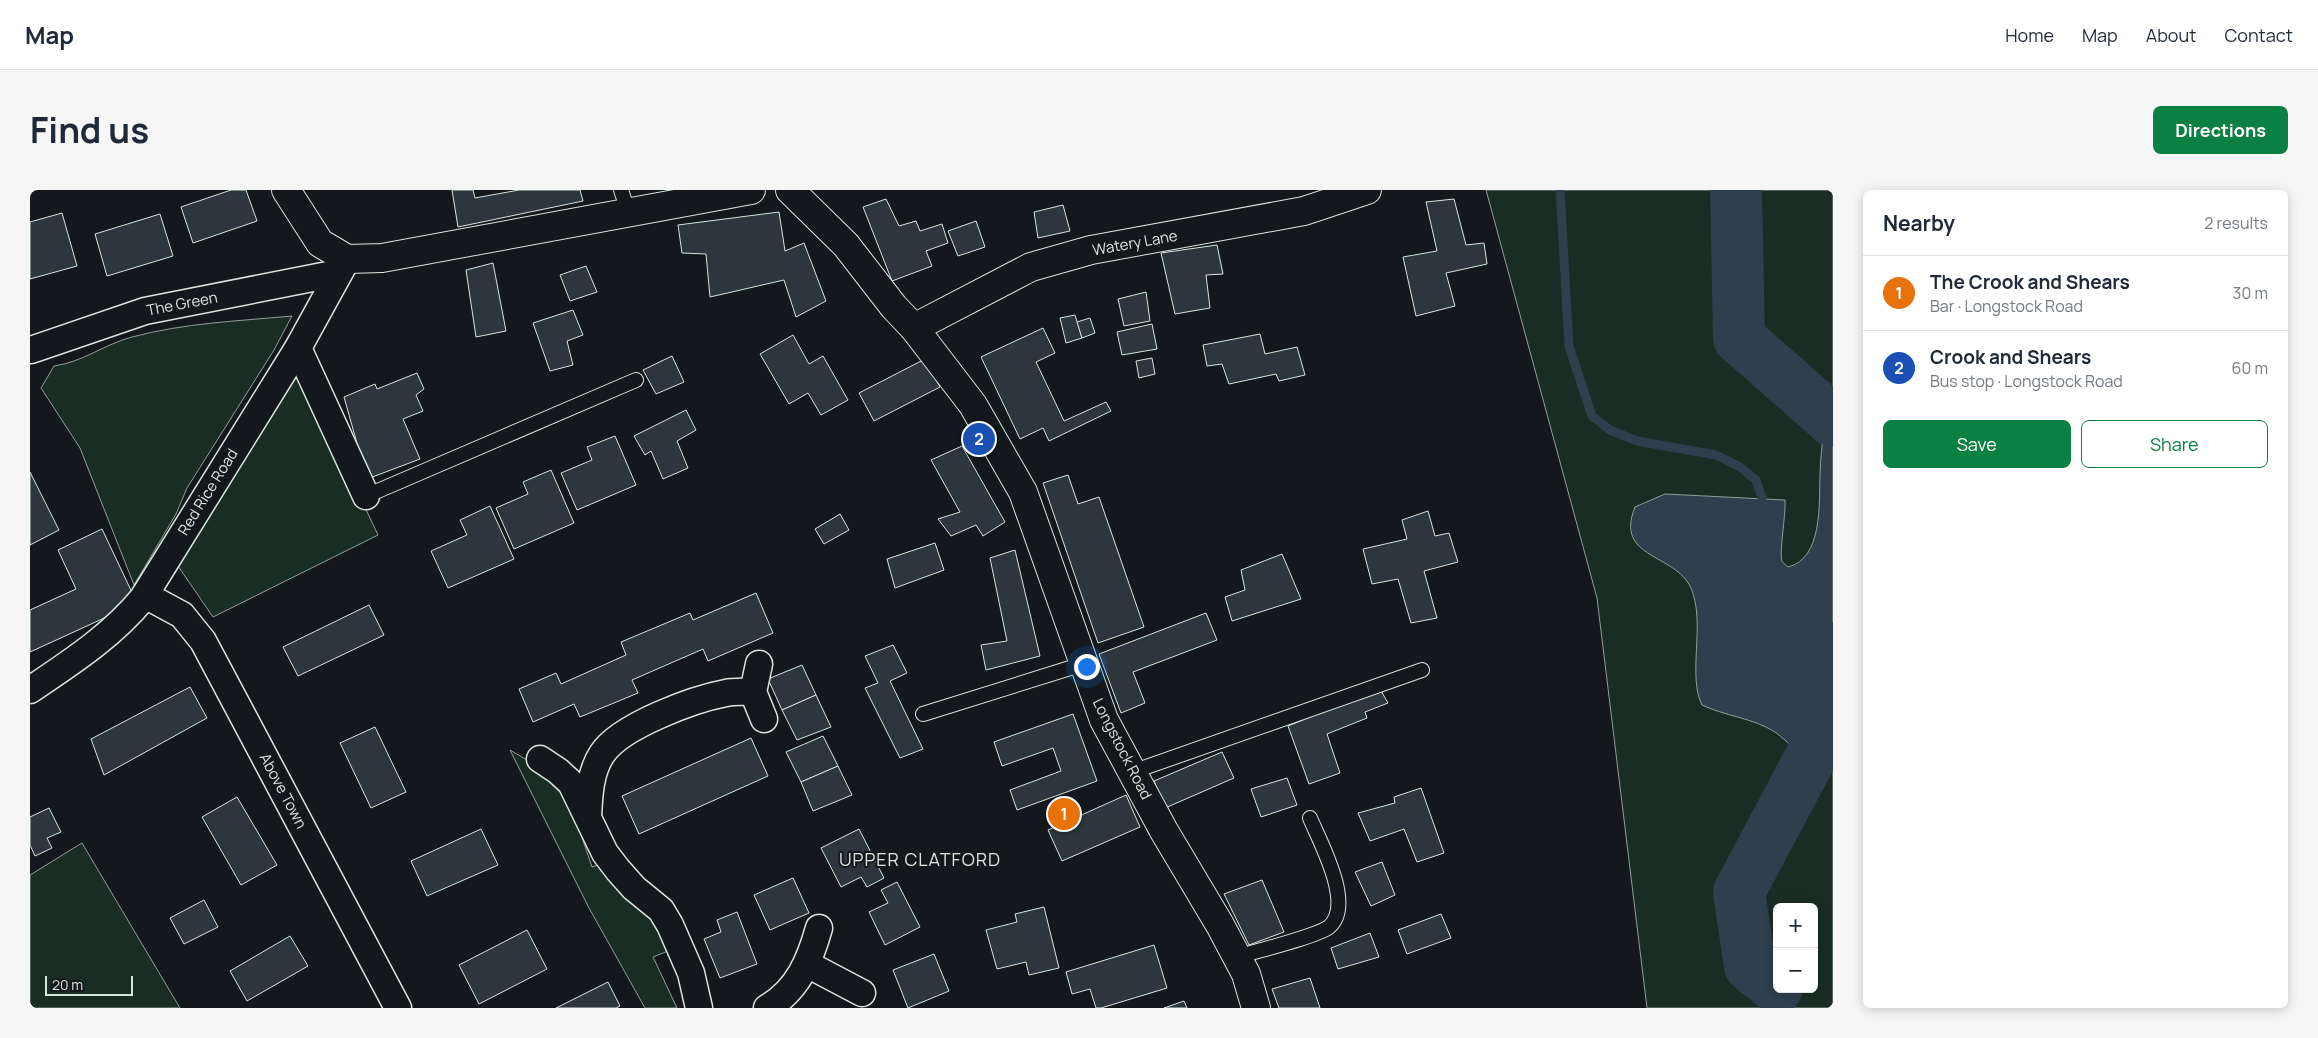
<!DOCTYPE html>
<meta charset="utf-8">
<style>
:root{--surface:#fff;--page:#f6f6f7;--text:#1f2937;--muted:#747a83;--line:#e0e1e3;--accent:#0b8043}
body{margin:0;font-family:Manrope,sans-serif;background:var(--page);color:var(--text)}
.controls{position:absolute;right:15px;bottom:15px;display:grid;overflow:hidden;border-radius:8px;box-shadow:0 2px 12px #0003}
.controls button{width:45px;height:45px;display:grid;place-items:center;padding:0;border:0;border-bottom:1px solid var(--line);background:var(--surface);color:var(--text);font:25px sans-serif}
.scale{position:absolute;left:15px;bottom:12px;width:88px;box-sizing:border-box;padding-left:5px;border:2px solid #d8e6dc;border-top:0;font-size:14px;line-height:18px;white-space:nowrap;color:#d8e6dc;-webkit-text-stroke:4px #14181c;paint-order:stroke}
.you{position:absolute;left:1056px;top:476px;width:18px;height:18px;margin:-12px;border:4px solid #fff;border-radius:50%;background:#1a73e8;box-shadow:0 0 0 8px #1a73e833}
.badge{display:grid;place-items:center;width:32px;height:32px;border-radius:50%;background:var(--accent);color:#fff;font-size:16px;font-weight:700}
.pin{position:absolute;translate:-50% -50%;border:2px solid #fff;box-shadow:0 1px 5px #0006}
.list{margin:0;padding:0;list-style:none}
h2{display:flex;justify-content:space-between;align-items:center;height:65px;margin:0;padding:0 20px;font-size:21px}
h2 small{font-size:16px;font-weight:400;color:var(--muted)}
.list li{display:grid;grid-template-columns:32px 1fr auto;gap:15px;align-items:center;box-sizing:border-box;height:75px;padding:0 20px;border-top:1px solid var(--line)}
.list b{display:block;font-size:19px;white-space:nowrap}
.list p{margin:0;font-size:16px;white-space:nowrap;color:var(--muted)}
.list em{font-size:16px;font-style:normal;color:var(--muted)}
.actions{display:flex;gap:10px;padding:15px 20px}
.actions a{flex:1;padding:11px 0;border:1px solid var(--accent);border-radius:8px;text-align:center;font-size:18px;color:var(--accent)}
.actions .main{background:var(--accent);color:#fff}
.map{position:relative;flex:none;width:1803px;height:818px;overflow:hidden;border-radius:8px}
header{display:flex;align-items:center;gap:30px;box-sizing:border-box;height:70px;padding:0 25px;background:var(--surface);border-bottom:1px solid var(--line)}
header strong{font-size:24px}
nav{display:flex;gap:28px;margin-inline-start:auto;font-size:18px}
.intro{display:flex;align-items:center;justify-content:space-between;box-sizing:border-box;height:120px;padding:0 30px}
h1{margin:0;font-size:35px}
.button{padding:12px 22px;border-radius:8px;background:var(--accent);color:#fff;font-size:18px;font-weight:700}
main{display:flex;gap:30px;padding:0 30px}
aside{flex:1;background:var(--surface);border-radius:8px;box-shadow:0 2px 12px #0003}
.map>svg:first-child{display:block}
.green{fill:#1a2d24;stroke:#939e99;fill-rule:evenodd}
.water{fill:#2f3f4d;stroke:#939e99}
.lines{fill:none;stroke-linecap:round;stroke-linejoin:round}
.stream{stroke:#2f3f4d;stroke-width:9}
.river{stroke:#2f3f4d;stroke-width:52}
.building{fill:#2c363c;stroke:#d8e6dc}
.lane-casing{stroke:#d8e6dc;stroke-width:16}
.street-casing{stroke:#d8e6dc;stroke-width:29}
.secondary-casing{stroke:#d8e6dc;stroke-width:30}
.lane{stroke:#14181c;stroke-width:14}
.street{stroke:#14181c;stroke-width:26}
.secondary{stroke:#14181c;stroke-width:28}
.labels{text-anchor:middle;stroke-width:4;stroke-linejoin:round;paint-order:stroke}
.street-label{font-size:15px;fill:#d8e6dc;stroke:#14181c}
.quarter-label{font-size:18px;letter-spacing:1px;fill:#d8e6dc;stroke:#14181c}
</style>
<header>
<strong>Map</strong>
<nav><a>Home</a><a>Map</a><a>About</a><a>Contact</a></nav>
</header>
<div class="intro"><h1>Find us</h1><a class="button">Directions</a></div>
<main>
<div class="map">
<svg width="1803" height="818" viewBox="0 0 1803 818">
<rect width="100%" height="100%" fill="#14181c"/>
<g class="green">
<path d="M1456,0H1803V818H1617L1567,408ZM1747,717H1784V799H1747Z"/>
<path d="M262,126L244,160L157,298L146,324L104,395L50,258L11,198L24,176C53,172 75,154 102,147C154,133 209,131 262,126Z"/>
<path d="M267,173L348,345L183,427L148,376Z"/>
<path d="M480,560L502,573L539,609L562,677L571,674L621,721L643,759L623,767L647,818H615L559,718Z"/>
<path d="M52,653L150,818H0V685Z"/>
</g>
<path class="water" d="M1803,228V577C1787,583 1758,551 1745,542C1723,528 1695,526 1672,515C1657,485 1676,433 1661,398C1645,363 1584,369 1605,317L1635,304L1755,310C1756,325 1749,362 1752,371C1753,373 1756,375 1758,377C1793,369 1789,312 1790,285C1790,269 1793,254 1793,238Z"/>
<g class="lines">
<path class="stream" d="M1530,0L1539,156L1562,226L1580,240L1607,251L1686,265L1710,277L1726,290L1732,308"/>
<g class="river">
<path d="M1706,0L1709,148L1803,231"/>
<path d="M1747,798L1720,776L1709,702L1792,546L1803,458"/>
</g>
</g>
<g class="building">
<path d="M201,0H216L227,31L163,53L151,17Z"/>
<path d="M422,0H443L445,8L489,0H550L553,11L428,37Z"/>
<path d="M856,9L869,36L886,31L890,41L912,34L918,53L896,61L902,76L862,91L833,17Z"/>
<path d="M1424,9L1436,55L1454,53L1457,74L1416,83L1425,116L1386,126L1373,67L1407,61L1396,12Z"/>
<path d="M1033,15L1040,41L1008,48L1004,22Z"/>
<path d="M749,22L755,61L774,53L796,111L766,127L754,90L680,107L676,64L652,63L648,35Z"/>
<path d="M32,23L47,76L0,89V32Z"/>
<path d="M130,24L143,66L77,86L65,44Z"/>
<path d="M946,31L955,57L928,66L918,41Z"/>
<path d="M1187,55L1193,84L1176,85L1180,118L1145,124L1131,63Z"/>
<path d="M463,73L476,141L446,147L436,80Z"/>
<path d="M556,76L567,102L540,111L530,85Z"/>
<path d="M1116,102L1120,131L1094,136L1088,109Z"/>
<path d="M543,120L553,145L537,151L543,175L520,181L503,133Z"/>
<path d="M1045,125L1052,148L1036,153L1030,128Z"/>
<path d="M1060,128L1065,143L1052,148L1047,132Z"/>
<path d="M1122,134L1127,159L1092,165L1087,142Z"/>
<path d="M1013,138L1025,163L1006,172L1034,231L1076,212L1081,221L1019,251L1013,238L990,249L951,167Z"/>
<path d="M1230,144L1235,164L1267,157L1275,185L1249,191L1246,184L1199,194L1192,174L1177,176L1173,155Z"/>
<path d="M763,145L779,174L793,166L818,210L791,225L778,203L759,214L730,164Z"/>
<path d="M642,166L654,192L626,204L613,180Z"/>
<path d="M1122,168L1125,184L1109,188L1106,171Z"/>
<path d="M895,169L910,197L844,231L829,203Z"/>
<path d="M387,183L394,199L386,205L393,221L373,229L390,269L337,289L314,207L345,194L347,199Z"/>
<path d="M656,220L666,240L647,251L658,278L633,289L621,261L615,265L604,246Z"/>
<path d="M585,246L606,295L547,320L531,283L562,270L557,257Z"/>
<path d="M932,256L975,332L953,346L946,335L921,346L908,329L930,322L901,270Z"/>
<path d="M521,280L544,333L484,359L466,318L498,304L493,292Z"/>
<path d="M0,282L29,340L0,355Z"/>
<path d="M1038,285L1048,314L1069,307L1114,437L1068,453L1013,293Z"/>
<path d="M460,316L484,369L418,398L401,361L437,345L430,330Z"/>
<path d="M1398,321L1405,346L1419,343L1428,372L1394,381L1407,428L1381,433L1368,389L1342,394L1333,359L1377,349L1372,330Z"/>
<path d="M810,324L819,340L794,354L785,339Z"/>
<path d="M72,339L107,413L0,462V420L46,399L28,360Z"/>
<path d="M905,353L914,380L865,398L857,369Z"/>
<path d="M985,360L1010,466L956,480L951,455L977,451L960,368Z"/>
<path d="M1252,364L1271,409L1202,431L1195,407L1215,400L1211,380Z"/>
<path d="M726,403L743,443L678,471L673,459L602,490L608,503L550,527L544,514L503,532L489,499L526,483L531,494L596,465L591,452L660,423L663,430Z"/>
<path d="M339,415L354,445L268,486L253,457Z"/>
<path d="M1176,423L1187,450L1103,482L1115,513L1091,523L1069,464Z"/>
<path d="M863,455L877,483L860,491L893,559L870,568L835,498L848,493L835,466Z"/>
<path d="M772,475L786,505L752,520L738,489Z"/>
<path d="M160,497L177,528L74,585L61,549Z"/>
<path d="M1350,499L1358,513L1335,522L1337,528L1297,544L1310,583L1279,594L1258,536Z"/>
<path d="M786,505L801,537L767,550L752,520Z"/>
<path d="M1043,524L1067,591L987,620L980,600L1031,581L1023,558L972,576L964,552Z"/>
<path d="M345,537L376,602L341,618L310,553Z"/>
<path d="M793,546L808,576L771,592L756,562Z"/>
<path d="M721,548L738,586L609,644L592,606Z"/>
<path d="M1192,562L1204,588L1135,618L1124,591Z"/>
<path d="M808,576L822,605L783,621L771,592Z"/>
<path d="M1257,588L1267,615L1231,627L1221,599Z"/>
<path d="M1391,598L1414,663L1387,672L1374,639L1340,651L1328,623L1365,613L1364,607Z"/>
<path d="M1096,605L1110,637L1032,671L1018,640Z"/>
<path d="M207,607L247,675L211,695L172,627Z"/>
<path d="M19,618L31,642L17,648L22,658L5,666L0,655V627Z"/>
<path d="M451,639L468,675L397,706L381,671Z"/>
<path d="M829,639L854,688L837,697L831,687L811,697L791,658Z"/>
<path d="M1352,672L1365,705L1341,716L1325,682Z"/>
<path d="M763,688L779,723L740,740L724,705Z"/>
<path d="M1232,690L1254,742L1219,755L1194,704Z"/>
<path d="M867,692L890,737L855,755L839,722L858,713L851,700Z"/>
<path d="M174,710L188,737L154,754L140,728Z"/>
<path d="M1014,717L1029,778L999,785L996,772L967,779L956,740L987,732L985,724Z"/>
<path d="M707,722L727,774L690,788L674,749L691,742L687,730Z"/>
<path d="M1411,724L1421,748L1377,764L1368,740Z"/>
<path d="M497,740L517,779L449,814L429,775Z"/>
<path d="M1340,743L1349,767L1308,779L1301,758Z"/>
<path d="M260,746L278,776L217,811L200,781Z"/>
<path d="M1124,755L1137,798L1071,818H1066L1060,799L1042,804L1036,782Z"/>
<path d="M904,764L919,801L878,818L863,780Z"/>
<path d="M1280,788L1290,818H1249L1242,799Z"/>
<path d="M578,792L590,816L586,818H526Z"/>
<path d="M1154,811L1157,818H1134Z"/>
</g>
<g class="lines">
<defs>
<g id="lane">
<path d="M591,0L598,21"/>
<path d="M336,306L606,190"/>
<path d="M893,524L1053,474"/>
<path d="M1102,582L1392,480"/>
<path d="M1207,767C1226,761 1285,747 1299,737C1325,715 1290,652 1280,628"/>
</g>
<g id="street">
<path d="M268,158L336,306"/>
<path d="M1,160L115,121L308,83"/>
<path d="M115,405L152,425L173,451L368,818"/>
<path d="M729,474L723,502L734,529"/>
<path d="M0,500C40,473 82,446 113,408L268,158L317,69"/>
<path d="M510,569L528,581L541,593L575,663L588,680L604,698L631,720L640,735L661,783L669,818"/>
<path d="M558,627C559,606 560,582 572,564C590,536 664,509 696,503C705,501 714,502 723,502"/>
<path d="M777,774L832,803"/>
<path d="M737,818C768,800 780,770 789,738"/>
</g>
<g id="secondary">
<path d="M256,0L290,53L317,69L352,68L721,0"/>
<path d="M760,0L816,55L864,117L884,138L943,215L993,302L1074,530L1134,641L1190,735L1216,784L1226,818"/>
<path d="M884,138L1001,77L1061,60L1274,21L1337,0"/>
</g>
</defs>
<use href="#lane" class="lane-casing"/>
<use href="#street" class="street-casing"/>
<use href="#secondary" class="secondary-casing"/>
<use href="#lane" class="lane"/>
<use href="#street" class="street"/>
<use href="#secondary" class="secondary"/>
</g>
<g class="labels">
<g class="street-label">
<text transform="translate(1105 53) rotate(-10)" y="5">Watery Lane</text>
<text transform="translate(152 114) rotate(-11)" y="5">The Green</text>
<text transform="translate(178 302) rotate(-58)" y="5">Red Rice Road</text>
<text transform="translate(1092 559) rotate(63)" y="5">Longstock Road</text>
<text transform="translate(253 601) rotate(62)" y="5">Above Town</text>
</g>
<g class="quarter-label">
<text x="890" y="676">UPPER CLATFORD</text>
</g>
</g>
</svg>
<div class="controls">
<button>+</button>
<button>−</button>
</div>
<div class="scale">20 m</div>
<div class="you"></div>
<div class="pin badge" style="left:1034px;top:624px;background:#e8710a">1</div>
<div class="pin badge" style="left:949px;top:249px;background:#1a4fb4">2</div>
</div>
<aside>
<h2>Nearby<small>2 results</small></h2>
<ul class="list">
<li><span class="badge" style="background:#e8710a">1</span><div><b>The Crook and Shears</b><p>Bar · Longstock Road</p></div><em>30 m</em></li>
<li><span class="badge" style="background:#1a4fb4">2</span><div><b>Crook and Shears</b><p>Bus stop · Longstock Road</p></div><em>60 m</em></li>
</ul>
<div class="actions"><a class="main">Save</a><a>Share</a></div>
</aside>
</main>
